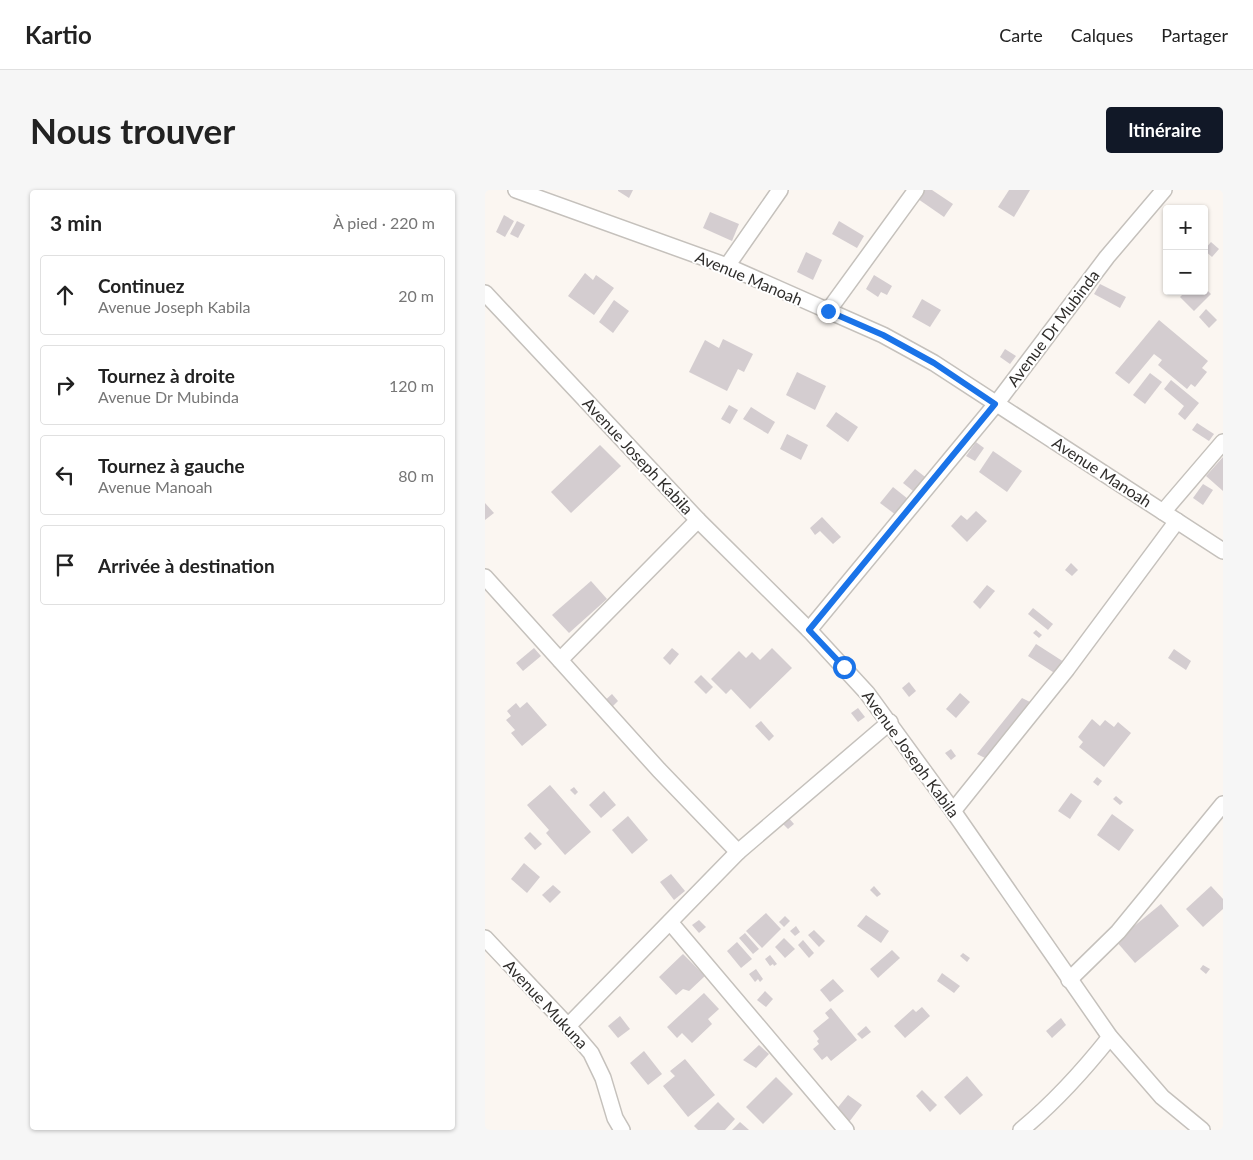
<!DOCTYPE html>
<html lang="fr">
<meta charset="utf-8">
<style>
:root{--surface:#fff;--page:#f6f6f6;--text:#222;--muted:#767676;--line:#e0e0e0;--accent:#111827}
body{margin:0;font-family:Lato,sans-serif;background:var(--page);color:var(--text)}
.controls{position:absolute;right:15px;top:15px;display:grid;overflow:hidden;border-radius:5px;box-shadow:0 1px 4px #0004}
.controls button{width:45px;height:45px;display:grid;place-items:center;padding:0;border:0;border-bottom:1px solid var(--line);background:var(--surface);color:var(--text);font:25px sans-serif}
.stop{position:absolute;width:15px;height:15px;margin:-11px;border:4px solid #1a73e8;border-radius:50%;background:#fff}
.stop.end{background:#1a73e8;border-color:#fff;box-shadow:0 1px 5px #0008}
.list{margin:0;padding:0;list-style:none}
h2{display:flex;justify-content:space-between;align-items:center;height:65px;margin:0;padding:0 20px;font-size:21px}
h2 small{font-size:16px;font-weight:400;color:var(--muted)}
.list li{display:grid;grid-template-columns:32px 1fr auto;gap:15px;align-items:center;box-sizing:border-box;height:80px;margin:0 10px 10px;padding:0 10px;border:1px solid var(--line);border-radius:5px}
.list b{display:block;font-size:19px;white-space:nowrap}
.list p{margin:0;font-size:16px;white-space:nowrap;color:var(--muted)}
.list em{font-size:16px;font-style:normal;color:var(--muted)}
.icon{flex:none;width:28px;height:28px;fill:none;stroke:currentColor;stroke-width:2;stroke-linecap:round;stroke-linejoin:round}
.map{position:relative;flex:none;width:738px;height:940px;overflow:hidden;border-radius:5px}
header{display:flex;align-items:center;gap:30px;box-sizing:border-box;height:70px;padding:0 25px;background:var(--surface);border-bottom:1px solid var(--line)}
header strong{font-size:24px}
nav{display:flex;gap:28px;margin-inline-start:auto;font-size:18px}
.intro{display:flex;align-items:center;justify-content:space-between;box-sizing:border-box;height:120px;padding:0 30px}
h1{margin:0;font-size:35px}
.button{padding:12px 22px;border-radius:5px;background:var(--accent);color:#fff;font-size:18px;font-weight:700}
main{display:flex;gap:30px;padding:0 30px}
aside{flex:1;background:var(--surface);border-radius:5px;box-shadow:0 1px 4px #0004}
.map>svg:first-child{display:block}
.building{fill:#d4cdd0}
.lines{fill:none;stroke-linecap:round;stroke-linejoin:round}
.minor-casing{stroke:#c5c1bc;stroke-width:18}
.minor{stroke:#fff;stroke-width:15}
.route{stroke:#1a73e8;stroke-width:6}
.labels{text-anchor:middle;stroke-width:4;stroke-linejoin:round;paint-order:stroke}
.street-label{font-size:16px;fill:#302e2c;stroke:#fff}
</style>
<header>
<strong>Kartio</strong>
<nav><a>Carte</a><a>Calques</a><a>Partager</a></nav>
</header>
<div class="intro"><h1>Nous trouver</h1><a class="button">Itinéraire</a></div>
<main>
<aside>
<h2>3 min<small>À pied · 220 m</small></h2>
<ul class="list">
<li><svg class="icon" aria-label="ahead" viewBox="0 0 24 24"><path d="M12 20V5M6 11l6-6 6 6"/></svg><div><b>Continuez</b><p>Avenue Joseph Kabila</p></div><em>20 m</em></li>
<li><svg class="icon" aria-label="right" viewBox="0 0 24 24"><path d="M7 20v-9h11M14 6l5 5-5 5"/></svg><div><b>Tournez à droite</b><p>Avenue Dr Mubinda</p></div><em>120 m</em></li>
<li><svg class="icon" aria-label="left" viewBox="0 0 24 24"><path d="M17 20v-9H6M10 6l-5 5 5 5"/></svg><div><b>Tournez à gauche</b><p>Avenue Manoah</p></div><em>80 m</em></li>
<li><svg class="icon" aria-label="arrive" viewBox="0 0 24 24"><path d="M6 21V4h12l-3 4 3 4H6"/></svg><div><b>Arrivée à destination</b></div></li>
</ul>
</aside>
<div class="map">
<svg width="738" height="940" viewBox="0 0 738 940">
<rect width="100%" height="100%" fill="#fbf6f1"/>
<g class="building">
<path d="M133,0H148L144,8L133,1Z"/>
<path d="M439,0H447L468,14L459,27L433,9Z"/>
<path d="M524,0H545L529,27L513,17Z"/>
<path d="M225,22L254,34L247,51L218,38Z"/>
<path d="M19,25L29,31L20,47L11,42Z"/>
<path d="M32,31L40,35L33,48L25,44Z"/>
<path d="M354,31L379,46L372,58L347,44Z"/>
<path d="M726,52L734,59L727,67L719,60Z"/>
<path d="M321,62L337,70L328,90L312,82Z"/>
<path d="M100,83L108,90L111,85L129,98L109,125L83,106Z"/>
<path d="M389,85L407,96L402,105L396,102L393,107L381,99Z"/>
<path d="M615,94L641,107L635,118L609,104Z"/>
<path d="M719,97L726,104L709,121L695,107L701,101H719Z"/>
<path d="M437,109L456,120L445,137L427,127Z"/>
<path d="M129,110L144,121L128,143L114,132Z"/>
<path d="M721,119L732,130L724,138L714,127Z"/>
<path d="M674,130L723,171L717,178L722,182L710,197L706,194L702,199L673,175L677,170L669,164L644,194L630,183Z"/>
<path d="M238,149L268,164L259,182L253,179L242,201L204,182L220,150L234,158Z"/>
<path d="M520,159L531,166L525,174L515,167Z"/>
<path d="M312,182L341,196L330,220L301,205Z"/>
<path d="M665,183L677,192L660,214L648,205Z"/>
<path d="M686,190L714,213L700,230L693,224L699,216L679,199Z"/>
<path d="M244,215L253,220L245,234L236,229Z"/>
<path d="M266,217L290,232L283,244L258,229Z"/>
<path d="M351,222L373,237L363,252L341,236Z"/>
<path d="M712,233L729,244L724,251L707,240Z"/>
<path d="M302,244L323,255L316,270L295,259Z"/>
<path d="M491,252L499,258L490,271L481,266Z"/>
<path d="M115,255L136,276L86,323L66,302Z"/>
<path d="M508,261L537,281L522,302L494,282Z"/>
<path d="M738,267V301L721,286Z"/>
<path d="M430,279L444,290L433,305L418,293Z"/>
<path d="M718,294L728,300L718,315L708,308Z"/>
<path d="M408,297L423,309L411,325L395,313Z"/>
<path d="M0,313L9,323L0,330Z"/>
<path d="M491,321L502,331L482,352L466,336L476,325L482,330Z"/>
<path d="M337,327L356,347L348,354L335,341L330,345L325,338Z"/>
<path d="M586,373L593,380L587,386L580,380Z"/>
<path d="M106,391L122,409L84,443L67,425Z"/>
<path d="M502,395L510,401L495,419L488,412Z"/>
<path d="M548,418L568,434L563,440L543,424Z"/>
<path d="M551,440L557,445L554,448L548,443Z"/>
<path d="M551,454L579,472L571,484L543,466Z"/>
<path d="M49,458L56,466L38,481L31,473Z"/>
<path d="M187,458L194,464L185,475L178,468Z"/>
<path d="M287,458L307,478L265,519L246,499L241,504L226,489L254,461L261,468L267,462L275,470Z"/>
<path d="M689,459L706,471L701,480L683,468Z"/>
<path d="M216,485L228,497L221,504L209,492Z"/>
<path d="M424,492L431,501L424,507L417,498Z"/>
<path d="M475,503L485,512L471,528L461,519Z"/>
<path d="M127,504L133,511L124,520L117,513Z"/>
<path d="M537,508L547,513L502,569L492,564Z"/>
<path d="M42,512L62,535L37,556L26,543L30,540L21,530L26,526L22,521L31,513L35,518Z"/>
<path d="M373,518L380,527L373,532L366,523Z"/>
<path d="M607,529L615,536L620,530L629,537L633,532L646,543L619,577L594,557L598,552L593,547Z"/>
<path d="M276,531L289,546L284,551L270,536Z"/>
<path d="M466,559L471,566L466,570L460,563Z"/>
<path d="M612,587L617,591L613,596L608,592Z"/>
<path d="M65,595L106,642L80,665L61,643L64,640L42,615Z"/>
<path d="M89,597L93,602L90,605L85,600Z"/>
<path d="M119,601L131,615L116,628L104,615Z"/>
<path d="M586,603L597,611L585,629L573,621Z"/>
<path d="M631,606L638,612L635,615L628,609Z"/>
<path d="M627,624L649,640L634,661L612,645Z"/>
<path d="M143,626L163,650L147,664L127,640Z"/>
<path d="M302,626L309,634L303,639L296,632Z"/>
<path d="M45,642L57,654L50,660L39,648Z"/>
<path d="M39,673L55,687L42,703L26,689Z"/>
<path d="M186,684L200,701L189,710L175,692Z"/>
<path d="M68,695L76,702L65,713L57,705Z"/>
<path d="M389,696L396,704L392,707L385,700Z"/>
<path d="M726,696L738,709V719L718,737L701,719Z"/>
<path d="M676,714L694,736L650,773L631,751Z"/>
<path d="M281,723L296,739L277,758L261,741Z"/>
<path d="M381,725L404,741L396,753L372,736Z"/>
<path d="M300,726L305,731L299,737L294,732Z"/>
<path d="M214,730L221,737L214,743L207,735Z"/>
<path d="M311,736L315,742L310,746L305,741Z"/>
<path d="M329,740L340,751L334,757L323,745Z"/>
<path d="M260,743L274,759L268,764L254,748Z"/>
<path d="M299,748L310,759L300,768L290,757Z"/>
<path d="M318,750L329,763L324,768L313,755Z"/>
<path d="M252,752L267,769L256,778L242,761Z"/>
<path d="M407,760L415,768L393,788L385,779Z"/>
<path d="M478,763L485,768L482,772L475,766Z"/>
<path d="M198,764L220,786L204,801L198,799L191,805L174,787Z"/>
<path d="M285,765L292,774L289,776L288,774L285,776L280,769Z"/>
<path d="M718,775L725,779L721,784L715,779Z"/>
<path d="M271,779L278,789L275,792L273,789L270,792L264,784Z"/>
<path d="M457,783L475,796L469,803L452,791Z"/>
<path d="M348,789L359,801L345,812L335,800Z"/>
<path d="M280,801L288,809L281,817L272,810Z"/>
<path d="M219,803L234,819L223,829L227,834L207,853L197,843L192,848L182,837Z"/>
<path d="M437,817L445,826L420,848L409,836L428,819L431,822Z"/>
<path d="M346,818L372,850L346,871L342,866L337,870L328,859L334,854L332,851L334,849L328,841L344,828L340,823Z"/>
<path d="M135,826L145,839L133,848L123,836Z"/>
<path d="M576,828L581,835L567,848L561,841Z"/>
<path d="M381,836L386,842L377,849L372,844Z"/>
<path d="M274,855L284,864L271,878L258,870Z"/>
<path d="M159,861L177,884L163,895L145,873Z"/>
<path d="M200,869L230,905L203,927L178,896L190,886L185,881Z"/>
<path d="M482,886L498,905L475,925L459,907Z"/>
<path d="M291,887L308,904L278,934L261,917Z"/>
<path d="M437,900L452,915L445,922L431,906Z"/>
<path d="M363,905L377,915L364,932L350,921Z"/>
<path d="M233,912L250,929L240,940H213L209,936Z"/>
<path d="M255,932L264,940H247Z"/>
</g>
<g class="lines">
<defs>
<g id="minor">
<path d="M31,0L242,76L398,145L449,173L738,361"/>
<path d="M242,76L295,0"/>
<path d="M0,103L213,330L324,440L382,503L468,621L625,847L677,907L717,940"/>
<path d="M343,121L431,0"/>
<path d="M678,322L738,252"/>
<path d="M0,387L174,580L253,662"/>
<path d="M324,440L511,214L622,67L679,0"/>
<path d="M75,470L213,330"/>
<path d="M468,621L582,479L692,331"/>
<path d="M185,732L361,940"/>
<path d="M0,748L83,836L106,863L118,888L130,928L137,940"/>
<path d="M584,790L633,742L738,614"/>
<path d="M83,836L253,662L405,532"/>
<path d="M536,940C570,912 598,881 625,847"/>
</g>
</defs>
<use href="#minor" class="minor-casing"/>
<use href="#minor" class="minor"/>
</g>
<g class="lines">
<path class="route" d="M343,121L398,145L449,173L510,214L324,440L359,477"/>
</g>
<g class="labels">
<g class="street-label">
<text transform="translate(264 88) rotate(23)" y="6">Avenue Manoah</text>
<text transform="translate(568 138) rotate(-53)" y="6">Avenue Dr Mubinda</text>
<text transform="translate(153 266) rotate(47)" y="6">Avenue Joseph Kabila</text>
<text transform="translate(617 282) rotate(33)" y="6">Avenue Manoah</text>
<text transform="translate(426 564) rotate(54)" y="6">Avenue Joseph Kabila</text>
<text transform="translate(61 814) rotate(47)" y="6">Avenue Mukuna</text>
</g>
</g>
</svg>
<div class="controls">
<button>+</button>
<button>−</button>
</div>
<div class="stop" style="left:359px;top:477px"></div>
<div class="stop end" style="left:343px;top:121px"></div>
</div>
</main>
